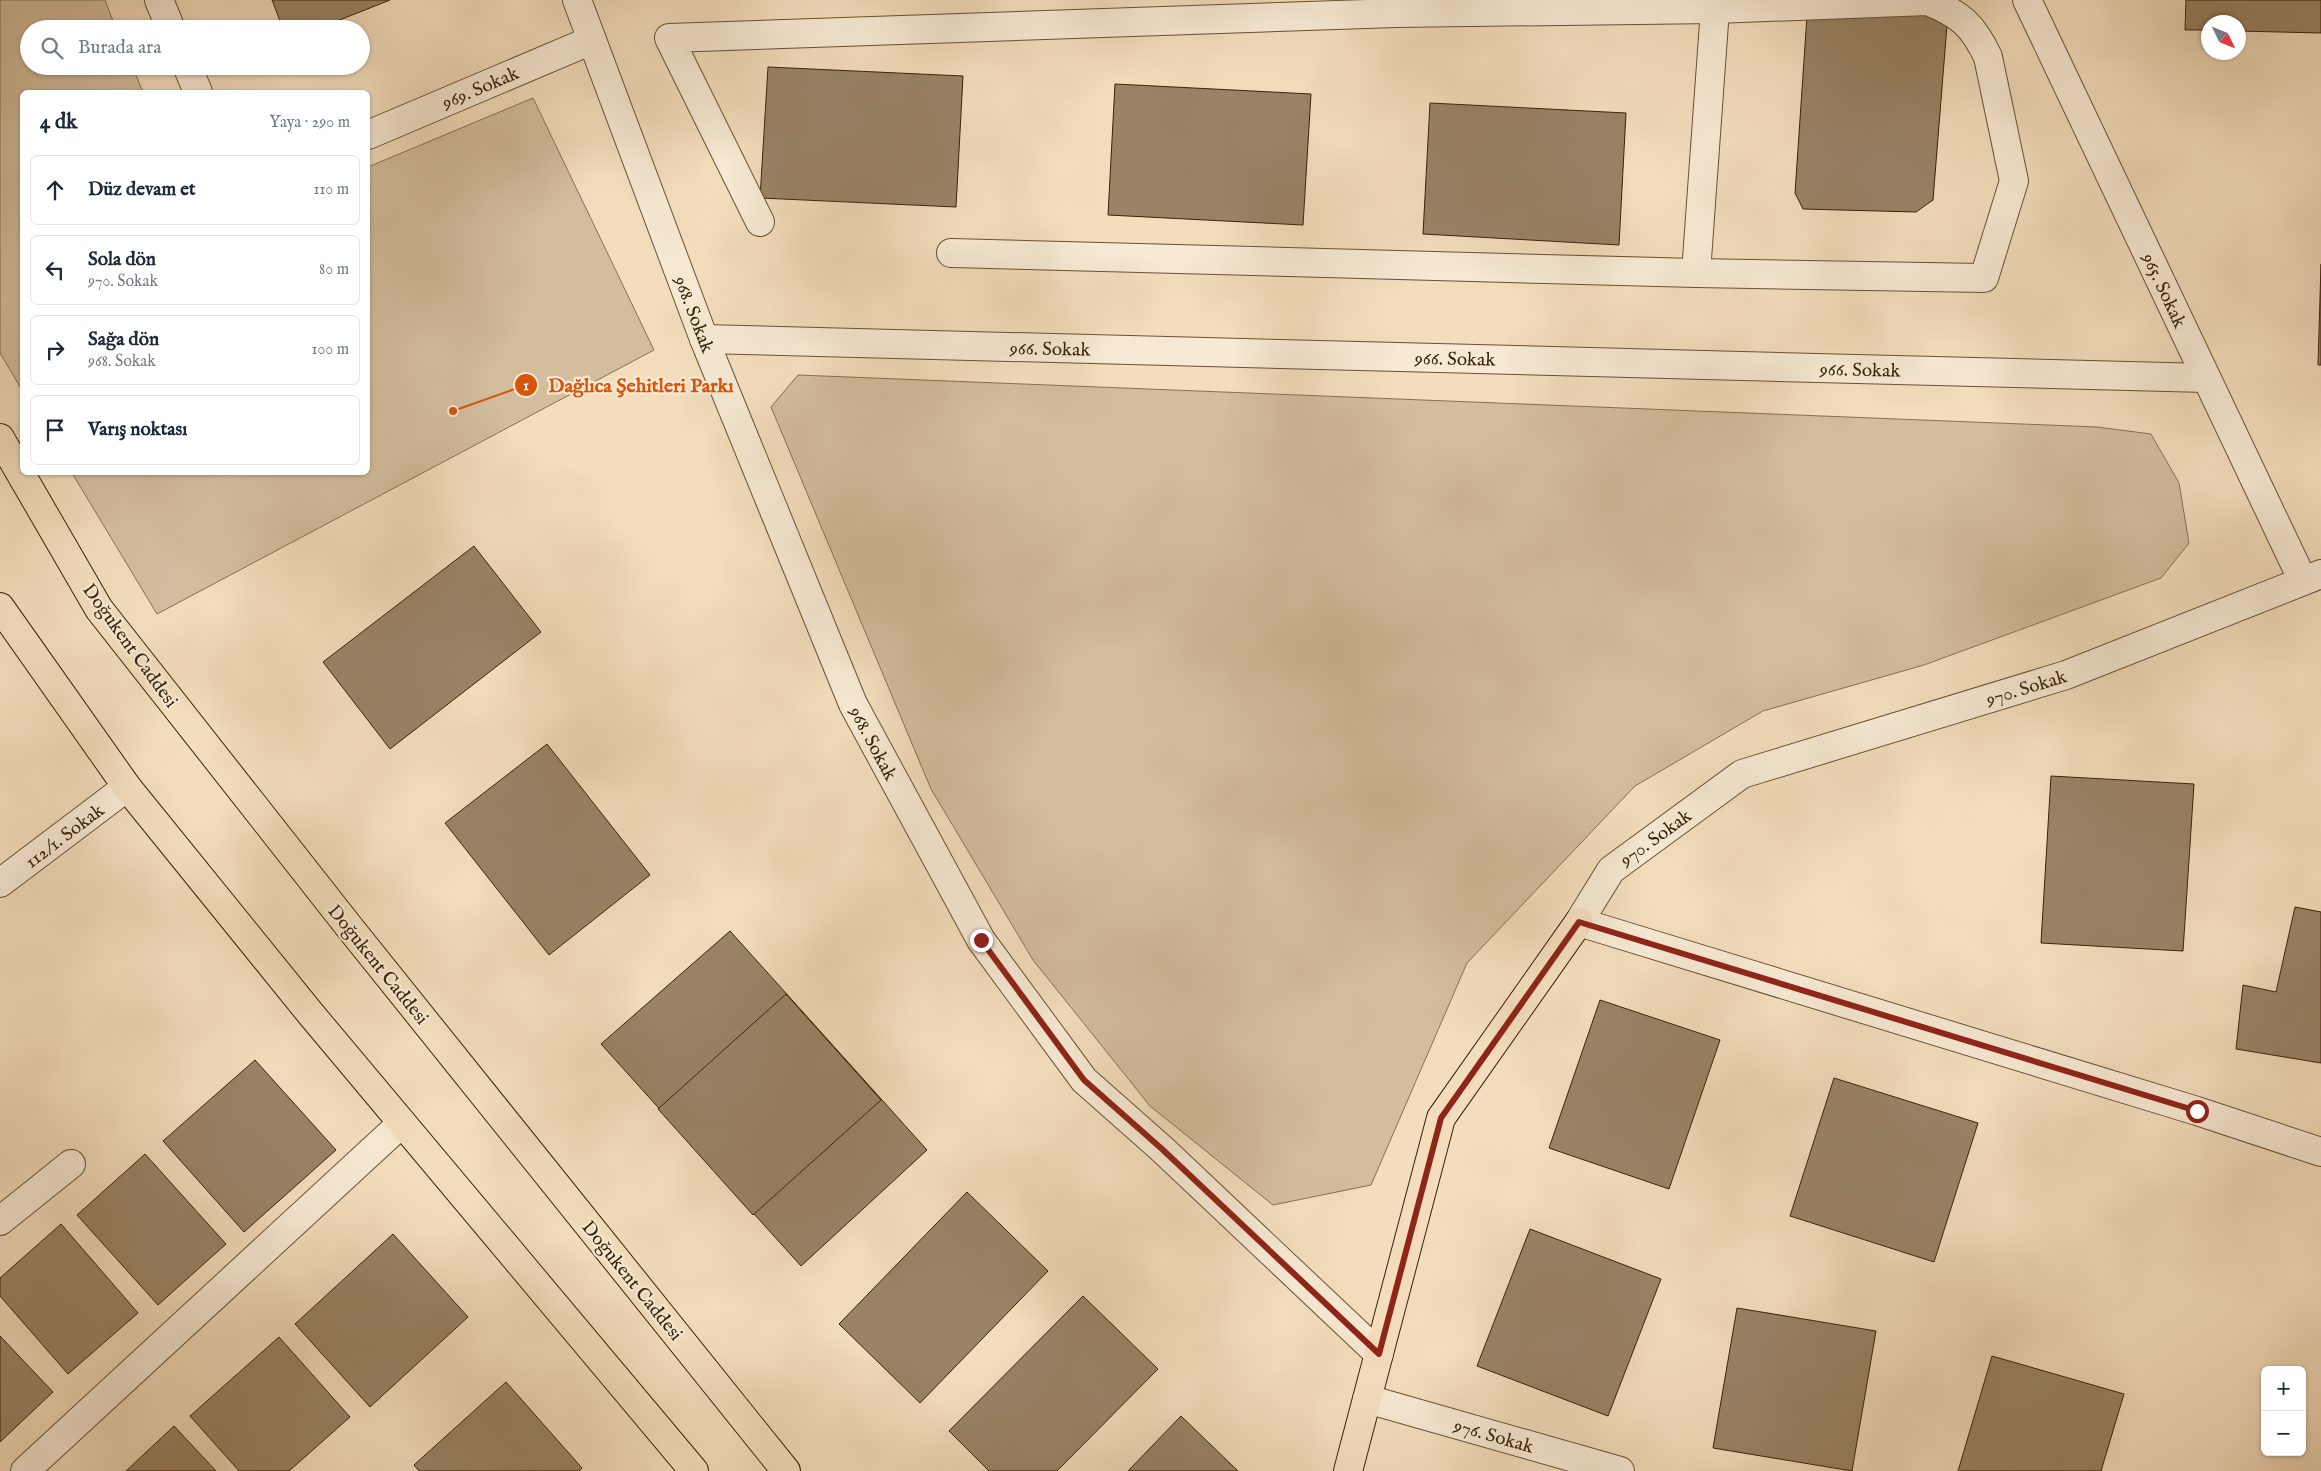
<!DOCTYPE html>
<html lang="tr">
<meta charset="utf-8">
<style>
:root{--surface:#fff;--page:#f2f2f3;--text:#1f2937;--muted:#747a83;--line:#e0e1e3}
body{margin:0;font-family:"IM FELL English",serif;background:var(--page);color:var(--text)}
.controls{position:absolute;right:15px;bottom:15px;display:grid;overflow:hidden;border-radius:8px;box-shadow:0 1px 4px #0004}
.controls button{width:45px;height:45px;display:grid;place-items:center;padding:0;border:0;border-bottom:1px solid var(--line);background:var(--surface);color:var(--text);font:25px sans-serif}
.compass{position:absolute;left:2201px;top:15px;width:45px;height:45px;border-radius:50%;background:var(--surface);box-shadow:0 1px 4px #0004;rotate:133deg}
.stop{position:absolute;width:15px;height:15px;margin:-11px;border:4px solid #8f2418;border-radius:50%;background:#fff}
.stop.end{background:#8f2418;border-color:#fff;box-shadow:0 1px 5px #0008}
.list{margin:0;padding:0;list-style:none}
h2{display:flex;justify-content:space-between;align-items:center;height:65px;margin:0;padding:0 20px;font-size:21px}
h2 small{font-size:16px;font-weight:400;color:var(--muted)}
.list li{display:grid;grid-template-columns:32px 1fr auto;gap:15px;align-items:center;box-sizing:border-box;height:70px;margin:0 10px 10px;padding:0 10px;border:1px solid var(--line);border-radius:8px}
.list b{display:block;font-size:19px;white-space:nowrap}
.list p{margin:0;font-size:16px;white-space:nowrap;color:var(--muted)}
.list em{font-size:16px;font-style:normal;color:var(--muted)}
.icon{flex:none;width:28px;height:28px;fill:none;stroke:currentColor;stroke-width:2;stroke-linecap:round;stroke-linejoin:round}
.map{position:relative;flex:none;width:2321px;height:1471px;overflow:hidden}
.search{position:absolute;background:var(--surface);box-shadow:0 1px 4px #0004;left:20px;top:20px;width:350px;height:55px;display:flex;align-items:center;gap:12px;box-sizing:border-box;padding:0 18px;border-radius:28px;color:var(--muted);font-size:19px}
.panel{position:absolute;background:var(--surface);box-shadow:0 1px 4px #0004;left:20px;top:90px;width:350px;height:385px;border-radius:8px}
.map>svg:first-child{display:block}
.green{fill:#d3bd9d;stroke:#867052}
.building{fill:#998466;stroke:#382308}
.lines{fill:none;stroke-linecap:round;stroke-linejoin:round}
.minor-casing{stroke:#675235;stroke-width:30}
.major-casing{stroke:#382308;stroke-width:30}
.minor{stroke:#f7e9d3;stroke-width:28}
.major{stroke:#f3ddbc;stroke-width:28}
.route{stroke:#8f2418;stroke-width:6}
.labels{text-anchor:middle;stroke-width:4.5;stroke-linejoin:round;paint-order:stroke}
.street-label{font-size:19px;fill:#382308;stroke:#f7e9d3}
.leader{fill:none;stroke:#d6540c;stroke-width:2}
.callout-dot{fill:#d6540c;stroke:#f7e9d3;stroke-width:2}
.mark-label{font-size:15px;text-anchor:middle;font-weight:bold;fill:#fff}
.callout-label{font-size:20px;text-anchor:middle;font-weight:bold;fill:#d6540c;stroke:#f7e9d3;stroke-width:4.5;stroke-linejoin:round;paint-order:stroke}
</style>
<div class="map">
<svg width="2321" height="1471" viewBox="0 0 2321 1471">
<rect width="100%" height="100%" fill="#f3ddbc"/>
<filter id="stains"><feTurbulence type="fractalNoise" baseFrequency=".004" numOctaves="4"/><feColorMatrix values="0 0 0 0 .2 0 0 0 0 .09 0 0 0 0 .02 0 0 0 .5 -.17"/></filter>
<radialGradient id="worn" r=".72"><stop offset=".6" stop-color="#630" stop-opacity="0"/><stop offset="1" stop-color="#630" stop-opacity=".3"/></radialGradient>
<g class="green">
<path d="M0,0H105L116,29H29V66H132L143,92H22V390L0,353Z"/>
<path d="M533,98L654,350L157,614L72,473L368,472V167Z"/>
<path d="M798,375L2097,427L2151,434L2179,483L2189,543L2161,578L1924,665L1763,711L1635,786L1467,963L1371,1185L1273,1205L1150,1106L1033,960L931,789L771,407Z"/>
</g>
<g class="building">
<path d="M272,0H390L317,29H283Z"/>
<path d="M2186,0H2321V33L2238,31V22H2208V30H2185Z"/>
<path d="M1934,13L1947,25L1933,200L1916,212L1803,209L1795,193L1807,16Z"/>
<path d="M768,67L963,76L956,207L760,198Z"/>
<path d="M1115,84L1311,94L1303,225L1108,215Z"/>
<path d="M1430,103L1626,113L1619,245L1423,234Z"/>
<path d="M2321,264V365H2318Z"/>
<path d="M474,546L541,632L390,749L323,662Z"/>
<path d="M547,744L650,875L549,955L445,823Z"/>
<path d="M2051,776L2194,784L2183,951L2041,943Z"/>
<path d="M2295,907L2321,912V1063L2236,1049L2243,985L2276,992Z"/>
<path d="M730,931L927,1150L801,1266L601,1044Z"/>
<path d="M786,994L881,1100L753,1215L658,1109Z"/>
<path d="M1600,1000L1720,1040L1669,1189L1549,1148Z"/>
<path d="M255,1060L336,1150L244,1232L163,1141Z"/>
<path d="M1834,1078L1978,1123L1934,1262L1790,1216Z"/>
<path d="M145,1154L226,1244L158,1305L77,1215Z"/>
<path d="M967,1192L1048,1271L920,1403L839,1324Z"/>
<path d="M61,1224L138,1313L68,1374L0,1296V1278Z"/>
<path d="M1530,1229L1661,1279L1608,1416L1477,1366Z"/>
<path d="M393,1234L468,1317L370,1407L295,1324Z"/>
<path d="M1083,1296L1158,1369L1057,1471H989L949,1431Z"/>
<path d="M1737,1308L1876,1331L1852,1471L1713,1448Z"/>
<path d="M0,1336L53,1392L0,1442Z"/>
<path d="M279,1337L350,1417L289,1471H239L190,1416Z"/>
<path d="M1992,1356L2124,1394L2101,1471H1958Z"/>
<path d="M506,1382L582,1468L579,1471H419L414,1465Z"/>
<path d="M1181,1416L1238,1471H1128Z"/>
<path d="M174,1426L216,1471H126Z"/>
</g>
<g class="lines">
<defs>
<g id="minor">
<path d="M159,0L171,29"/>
<path d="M577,0L704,339L853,704L981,940L1084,1080L1162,1149L1379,1354"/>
<path d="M2027,0L2303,581"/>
<path d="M187,66L198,92"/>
<path d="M368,135L592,40"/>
<path d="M760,222L669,38L1396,13L1715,9L1928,1C1960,14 1973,25 1988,57L2014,181L1984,278L1696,273L951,253"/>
<path d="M1696,273L1715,9"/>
<path d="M704,339L2206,378"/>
<path d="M2321,574L2066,675L1742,774L1611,870L1579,922L2197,1111L2321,1152"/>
<path d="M0,883L127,787"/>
<path d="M0,1221L71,1164"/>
<path d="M1367,1399L1620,1471"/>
<path d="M25,1471L402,1123"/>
</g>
<g id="major">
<path d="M0,438L99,609L350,928L786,1471"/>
<path d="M0,607L127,787L310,1013L694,1471"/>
<path d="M1348,1471L1441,1118L1579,922"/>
</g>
</defs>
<use href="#minor" class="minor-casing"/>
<use href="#major" class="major-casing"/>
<use href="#minor" class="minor"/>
<use href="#major" class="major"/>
</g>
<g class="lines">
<path class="route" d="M981,940L1084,1080L1162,1149L1379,1354L1441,1118L1579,922L2197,1111"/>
</g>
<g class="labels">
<g class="street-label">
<text transform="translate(480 87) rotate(-23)" y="7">969. Sokak</text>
<text transform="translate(2165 290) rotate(65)" y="7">965. Sokak</text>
<text transform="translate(695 314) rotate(69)" y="7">968. Sokak</text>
<text transform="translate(1050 348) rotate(1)" y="7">966. Sokak</text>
<text transform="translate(1455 358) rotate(1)" y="7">966. Sokak</text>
<text transform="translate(1860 369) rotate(1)" y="7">966. Sokak</text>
<text transform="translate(131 645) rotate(54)" y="7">Doğukent Caddesi</text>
<text transform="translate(2026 687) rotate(-17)" y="7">970. Sokak</text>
<text transform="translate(874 743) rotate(62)" y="7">968. Sokak</text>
<text transform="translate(64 835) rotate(-37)" y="7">112/1. Sokak</text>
<text transform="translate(1655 837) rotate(-36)" y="7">970. Sokak</text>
<text transform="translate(379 964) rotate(51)" y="7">Doğukent Caddesi</text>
<text transform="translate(633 1280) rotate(51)" y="7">Doğukent Caddesi</text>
<text transform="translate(1494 1435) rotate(16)" y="7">976. Sokak</text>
</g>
</g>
<path class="leader" d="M453 411L526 385"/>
<g class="callout-dot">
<circle cx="453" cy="411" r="5"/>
<circle cx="526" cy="385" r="12"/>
</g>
<g class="mark-label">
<text x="526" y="390">1</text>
</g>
<g class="callout-label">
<text x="641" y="392">Dağlıca Şehitleri Parkı</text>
</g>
<rect width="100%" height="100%" filter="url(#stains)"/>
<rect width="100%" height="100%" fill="url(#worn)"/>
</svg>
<div class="controls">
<button>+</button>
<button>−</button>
</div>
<svg class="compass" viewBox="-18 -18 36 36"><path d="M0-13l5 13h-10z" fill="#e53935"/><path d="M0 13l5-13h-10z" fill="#747a83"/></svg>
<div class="stop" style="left:2197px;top:1111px"></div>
<div class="stop end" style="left:981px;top:940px"></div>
<div class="search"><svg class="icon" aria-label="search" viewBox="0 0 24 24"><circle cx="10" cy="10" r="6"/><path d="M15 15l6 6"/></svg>Burada ara</div>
<section class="panel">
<h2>4 dk<small>Yaya · 290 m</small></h2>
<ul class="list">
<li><svg class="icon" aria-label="ahead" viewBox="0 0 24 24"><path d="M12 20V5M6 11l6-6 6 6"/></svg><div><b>Düz devam et</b></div><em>110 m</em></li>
<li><svg class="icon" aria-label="left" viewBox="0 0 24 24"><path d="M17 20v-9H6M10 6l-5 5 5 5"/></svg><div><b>Sola dön</b><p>970. Sokak</p></div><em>80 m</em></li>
<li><svg class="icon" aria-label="right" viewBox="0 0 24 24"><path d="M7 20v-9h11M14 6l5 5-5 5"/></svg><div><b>Sağa dön</b><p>968. Sokak</p></div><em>100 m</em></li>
<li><svg class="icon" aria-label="arrive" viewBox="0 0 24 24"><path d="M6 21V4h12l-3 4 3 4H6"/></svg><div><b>Varış noktası</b></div></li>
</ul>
</section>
</div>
